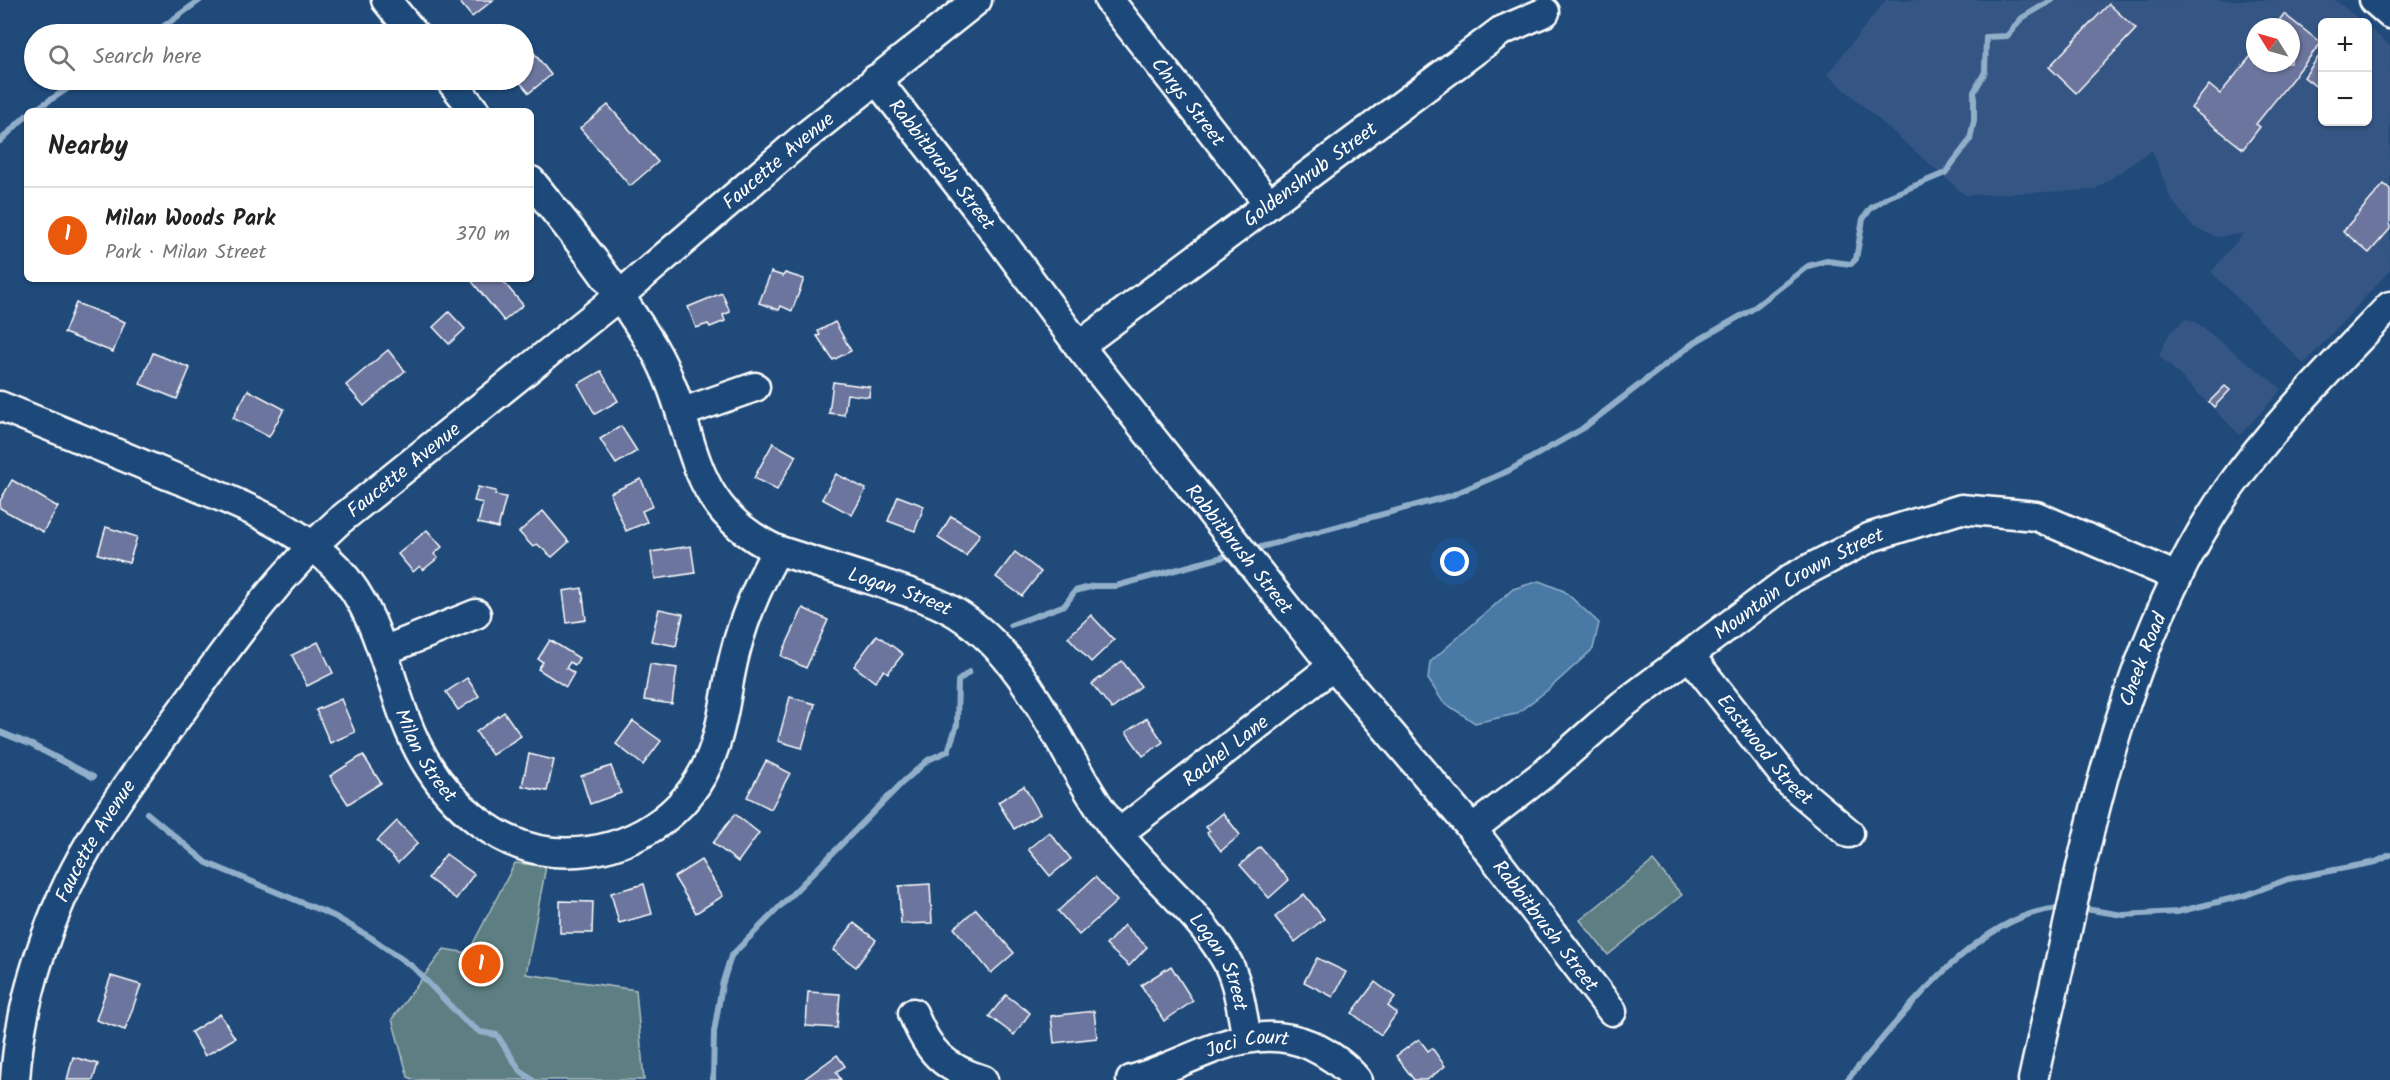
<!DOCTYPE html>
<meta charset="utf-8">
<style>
:root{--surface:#fff;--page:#f6f6f6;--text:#222;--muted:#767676;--line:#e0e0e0;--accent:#ea580c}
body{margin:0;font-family:Kalam,sans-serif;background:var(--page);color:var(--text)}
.controls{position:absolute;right:18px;top:18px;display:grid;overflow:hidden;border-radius:9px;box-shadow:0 2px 4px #0004}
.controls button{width:54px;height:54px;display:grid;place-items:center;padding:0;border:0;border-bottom:2px solid var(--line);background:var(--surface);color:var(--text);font:30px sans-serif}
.compass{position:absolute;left:2246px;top:18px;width:54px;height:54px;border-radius:50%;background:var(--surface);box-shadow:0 2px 4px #0004;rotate:307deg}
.you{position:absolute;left:1455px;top:562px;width:21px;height:21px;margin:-15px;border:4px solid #fff;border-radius:50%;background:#1a73e8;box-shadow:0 0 0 9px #1a73e833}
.badge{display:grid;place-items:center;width:39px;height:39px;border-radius:50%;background:var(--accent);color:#fff;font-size:20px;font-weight:700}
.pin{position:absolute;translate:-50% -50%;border:3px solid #fff;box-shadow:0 2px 6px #0006}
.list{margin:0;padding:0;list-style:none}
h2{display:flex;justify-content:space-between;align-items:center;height:78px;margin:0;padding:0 24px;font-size:26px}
h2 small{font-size:20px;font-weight:400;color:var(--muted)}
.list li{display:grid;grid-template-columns:39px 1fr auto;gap:18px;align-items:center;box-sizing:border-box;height:96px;padding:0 24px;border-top:2px solid var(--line)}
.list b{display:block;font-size:22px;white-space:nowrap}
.list p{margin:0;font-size:20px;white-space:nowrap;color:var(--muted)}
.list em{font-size:20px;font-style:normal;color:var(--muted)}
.icon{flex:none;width:33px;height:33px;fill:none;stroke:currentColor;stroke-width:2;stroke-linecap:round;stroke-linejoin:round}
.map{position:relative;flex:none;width:2390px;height:1080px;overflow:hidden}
.search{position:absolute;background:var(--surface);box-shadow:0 2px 4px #0004;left:24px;top:24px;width:510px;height:66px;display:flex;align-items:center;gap:15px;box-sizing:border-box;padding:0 21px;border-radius:33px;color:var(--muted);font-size:22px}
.panel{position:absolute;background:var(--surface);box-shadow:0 2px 4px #0004;left:24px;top:108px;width:510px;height:174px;border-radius:9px}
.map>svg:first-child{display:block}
.built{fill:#365784;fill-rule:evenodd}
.green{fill:#5d7f83;stroke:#aebfc1;stroke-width:1.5}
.water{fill:#497aa6;stroke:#92afca;stroke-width:1.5}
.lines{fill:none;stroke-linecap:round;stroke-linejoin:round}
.stream{stroke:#92afca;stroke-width:6}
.building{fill:#6c759d;stroke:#fff;stroke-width:1.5}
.minor-casing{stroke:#fff;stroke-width:33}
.minor{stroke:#1f4a7a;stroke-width:28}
.labels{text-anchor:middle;stroke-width:4.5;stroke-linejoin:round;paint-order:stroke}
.street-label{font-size:20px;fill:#fff;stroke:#1f4a7a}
</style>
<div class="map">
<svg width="2390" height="1080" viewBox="0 0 2390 1080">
<rect width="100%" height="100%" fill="#1f4a7a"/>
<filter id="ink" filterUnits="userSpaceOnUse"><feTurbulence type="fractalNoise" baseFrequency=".0167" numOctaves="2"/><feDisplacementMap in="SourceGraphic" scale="12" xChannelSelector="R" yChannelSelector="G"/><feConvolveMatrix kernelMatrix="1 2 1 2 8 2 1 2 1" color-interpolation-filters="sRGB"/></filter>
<g filter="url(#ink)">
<g class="built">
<path d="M1886,0H2335L2362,22H2322V122H2368V27L2390,46V270L2304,364L2211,272L2244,233L2217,237L2193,227L2171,199L2152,150L2094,190L1965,195L1827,74ZM2255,27H2291V63H2255Z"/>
<path d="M2185,319L2195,322L2282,389L2240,435L2159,355L2169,334Z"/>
</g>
<g class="green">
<path d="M1653,861L1682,895L1608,955L1580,920Z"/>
<path d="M515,863L546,866L526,974L636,990L644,1080H415L408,1077L392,1019L444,949L468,953Z"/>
</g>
<path class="water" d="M1539,581L1564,591L1599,623L1593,649L1549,689L1516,714L1475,723L1443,702L1428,679L1430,662L1513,589Z"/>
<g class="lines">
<g class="stream">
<path d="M153,34L200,0"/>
<path d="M33,111L81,80"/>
<path d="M0,141L27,115"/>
<path d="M1250,550L1450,496L1508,471L1582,429L1695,342L1751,310L1808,266L1827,261L1851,264L1856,259L1863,219L1871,208L1888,197L1945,173L1970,140L1974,120V92L1985,72L1986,37L2007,36L2022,18L2052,0"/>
<path d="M1011,625L1065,605L1075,591L1094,586H1116L1234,554"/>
<path d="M0,732L32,745L93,777"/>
<path d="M147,813L207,863L334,916L370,937L413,967L464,1020L480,1032L497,1035L519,1069L532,1080"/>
<path d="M2079,908L2123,915L2177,912L2246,895L2288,879L2376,862L2390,855"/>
<path d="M713,1080L714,1032L722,985L731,956L902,783L928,760L948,751L957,725L958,681L969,672"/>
<path d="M1847,1080C1899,1021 1979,908 2065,908"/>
</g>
</g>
<g class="building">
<path d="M458,0H493L472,17Z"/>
<path d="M2109,4L2136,29L2076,93L2049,67Z"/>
<path d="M2284,14L2321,43L2256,124L2260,127L2243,149L2191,108L2209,85L2220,94L2255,51V63H2291V27H2274Z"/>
<path d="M524,40L551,75L529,93L518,80H524Z"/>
<path d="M2322,52V84L2319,89L2304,77Z"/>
<path d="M608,105L658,162L630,186L580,128Z"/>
<path d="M2384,184L2390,189V229L2369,253L2343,231Z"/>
<path d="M771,272L783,276L785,273L804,279L792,311L781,306L779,310L759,303Z"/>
<path d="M470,279H501L523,305L504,321Z"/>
<path d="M722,293L730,312L723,315L725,321L710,327L708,324L696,328L688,307Z"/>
<path d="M76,303L125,322L113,352L64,333Z"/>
<path d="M449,312L465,329L449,344L433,327Z"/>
<path d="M835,322L851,351L833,360L817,336L820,335L818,331Z"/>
<path d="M388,350L405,371L364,406L346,385Z"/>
<path d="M153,353L190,368L177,399L140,384Z"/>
<path d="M601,371L618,401L595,414L578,384Z"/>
<path d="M833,382L870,387L869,397L847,394L844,415L829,413Z"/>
<path d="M2225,386L2230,390L2214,407L2209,402Z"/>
<path d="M248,390L284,409L269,437L233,418Z"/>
<path d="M621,426L637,451L616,464L600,439Z"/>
<path d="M773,443L796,456L777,490L754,478Z"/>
<path d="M836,474L866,489L852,515L822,499Z"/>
<path d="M641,479L653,506L642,511L647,522L626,531L610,493Z"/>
<path d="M12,480L58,507L43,532L0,508V501Z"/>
<path d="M478,487L496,491L495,495L506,497L498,528L478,523L483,503L474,501Z"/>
<path d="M898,496L924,506L915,531L888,521Z"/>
<path d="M543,511L569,542L552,557L537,544L533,547L519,532Z"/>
<path d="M951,516L980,534L966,556L938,538Z"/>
<path d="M106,527L137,537L129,563L98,554Z"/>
<path d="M427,530L442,547L434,554L438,558L423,570L420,566L413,572L398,554Z"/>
<path d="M691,546L695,573L655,579L651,552Z"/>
<path d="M1015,552L1041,572L1022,596L996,577Z"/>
<path d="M582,588L586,620L567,623L563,591Z"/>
<path d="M803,608L828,620L806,668L781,656Z"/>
<path d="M659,609L683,614L676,646L651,641Z"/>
<path d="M1091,615L1114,640L1091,662L1068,637Z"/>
<path d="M877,635L903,654L888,673L884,670L875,682L854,666Z"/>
<path d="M550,640L579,658L575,665L570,662L566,668L574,673L566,687L538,669L543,662L538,659Z"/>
<path d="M318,642L333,673L307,686L292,655Z"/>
<path d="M1122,661L1141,686L1112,709L1092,684Z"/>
<path d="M650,664L677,668L672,704L644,700Z"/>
<path d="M467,678L479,696L458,710L446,692Z"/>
<path d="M790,697L815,704L802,748L778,741Z"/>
<path d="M341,699L355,732L330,743L316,710Z"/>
<path d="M504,712L521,736L492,755L476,732Z"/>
<path d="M1147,718L1163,742L1143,756L1126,732Z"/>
<path d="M633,721L661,741L643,765L616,744Z"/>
<path d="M529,754L554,760L547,791L522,786Z"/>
<path d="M363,755L381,783L348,804L330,776Z"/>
<path d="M766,761L790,773L771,809L747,797Z"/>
<path d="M611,766L621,793L590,804L581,776Z"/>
<path d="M1024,786L1040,814L1014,829L998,802Z"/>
<path d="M1223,813L1240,835L1221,851L1207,833L1210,831L1206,827Z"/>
<path d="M735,814L759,833L738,862L713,843Z"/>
<path d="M397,821L418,843L398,863L377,841Z"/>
<path d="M1049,832L1071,859L1050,876L1028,849Z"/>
<path d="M1260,847L1289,880L1269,898L1240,865Z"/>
<path d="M446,854L474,874L456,899L428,878Z"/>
<path d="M701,860L723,896L696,913L674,877Z"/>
<path d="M1095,877L1117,901L1079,935L1058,911Z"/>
<path d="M644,884L652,914L619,923L611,893Z"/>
<path d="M930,884L932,923L901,924L899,886Z"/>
<path d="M1304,894L1324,919L1295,942L1275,917Z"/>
<path d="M560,901L593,902L592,933H560Z"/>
<path d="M976,909L1014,953L991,973L954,928Z"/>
<path d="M854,923L876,940L856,967L833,950Z"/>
<path d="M1124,925L1147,947L1129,966L1106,945Z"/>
<path d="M1317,958L1346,972L1333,997L1304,982Z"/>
<path d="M1171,966L1193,1001L1164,1021L1141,985Z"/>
<path d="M111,976L141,985L125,1030L96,1020Z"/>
<path d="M1375,982L1395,997L1388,1006L1397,1013L1381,1035L1352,1013Z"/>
<path d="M808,992L840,994L837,1028L806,1026Z"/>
<path d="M1006,995L1030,1013L1014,1035L989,1016Z"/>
<path d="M1094,1011L1097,1038L1054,1043L1051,1016Z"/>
<path d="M220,1014L235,1038L205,1056L191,1032Z"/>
<path d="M1419,1039L1428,1051L1432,1048L1445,1066L1427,1080H1414L1396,1056Z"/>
<path d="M837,1055L845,1066L836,1072L841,1080H803Z"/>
<path d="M73,1057L98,1064L93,1080H67Z"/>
</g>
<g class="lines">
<defs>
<g id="minor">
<path d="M386,0L414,34"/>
<path id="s1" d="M1109,0L1269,204"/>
<path d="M2374,0L2390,14"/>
<path id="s2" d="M876,79L983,216L1079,346L1333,666L1472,829L1612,1011"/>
<path d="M450,80L475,111"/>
<path id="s3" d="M531,181C574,234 617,288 653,347C700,427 680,505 777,550C811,561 846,572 881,583C906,592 933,599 956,613C1037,664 1062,763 1119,835C1153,878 1197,910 1225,958C1239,981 1241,1011 1247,1037"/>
<path id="s4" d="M1079,346L1501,31L1545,12"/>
<path id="s5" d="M0,406C54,428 109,450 163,473C222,497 292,521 337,568C387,621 388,698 424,759C450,804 499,848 553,852C627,857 692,816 715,745C725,715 727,683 735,653C744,616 759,583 777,550"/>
<path d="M683,412L755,387"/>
<path d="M383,651L476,614"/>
<path id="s6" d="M1690,656L1790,783L1849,833"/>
<path id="s7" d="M1472,829L1546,772L1621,706L1792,578L1871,537L1961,509L2036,516L2177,577"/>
<path id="s8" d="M1118,834L1333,666"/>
<path d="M913,1013C928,1052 944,1068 983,1080"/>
<path id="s9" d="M15,1080C20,1000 49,912 90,843C122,790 160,741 196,691C240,630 283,571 339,521L619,296L802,139L977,0"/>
<path id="s10" d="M1131,1080C1191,1064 1246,1018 1310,1045C1329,1054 1344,1064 1357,1080"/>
<path id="s11" d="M2033,1080C2044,1028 2057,977 2068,925C2101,773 2139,620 2228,490C2275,423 2334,365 2390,306"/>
</g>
</defs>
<use href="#minor" class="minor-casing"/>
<use href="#minor" class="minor"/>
</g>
</g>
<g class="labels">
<g class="street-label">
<text dy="7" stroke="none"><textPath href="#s1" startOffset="129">Chrys Street</textPath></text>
<text dy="7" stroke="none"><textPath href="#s9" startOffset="1227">Faucette Avenue</textPath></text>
<text dy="7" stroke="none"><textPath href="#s2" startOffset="108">Rabbitbrush Street</textPath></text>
<text dy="7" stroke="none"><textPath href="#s4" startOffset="288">Goldenshrub Street</textPath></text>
<text dy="7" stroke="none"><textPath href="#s9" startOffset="741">Faucette Avenue</textPath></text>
<text dy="7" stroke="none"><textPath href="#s2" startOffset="594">Rabbitbrush Street</textPath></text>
<text dy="7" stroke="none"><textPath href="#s7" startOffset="410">Mountain Crown Street</textPath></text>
<text dy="7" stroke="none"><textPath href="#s3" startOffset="582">Logan Street</textPath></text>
<text dy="7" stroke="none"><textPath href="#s11" startOffset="435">Cheek Road</textPath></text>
<text dy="7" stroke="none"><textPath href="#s6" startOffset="120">Eastwood Street</textPath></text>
<text dy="7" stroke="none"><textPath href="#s8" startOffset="136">Rachel Lane</textPath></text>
<text dy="7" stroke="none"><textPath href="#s5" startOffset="585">Milan Street</textPath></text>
<text dy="7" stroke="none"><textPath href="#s9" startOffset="255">Faucette Avenue</textPath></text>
<text dy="7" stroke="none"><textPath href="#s2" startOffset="1080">Rabbitbrush Street</textPath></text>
<text dy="7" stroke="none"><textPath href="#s3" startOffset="1084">Logan Street</textPath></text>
<text dy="7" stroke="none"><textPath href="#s10" startOffset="123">Joci Court</textPath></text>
</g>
</g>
</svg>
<div class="controls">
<button>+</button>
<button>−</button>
</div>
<svg class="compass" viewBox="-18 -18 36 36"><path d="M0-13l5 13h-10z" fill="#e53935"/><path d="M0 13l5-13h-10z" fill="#767676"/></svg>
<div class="you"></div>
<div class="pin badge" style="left:481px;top:964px">1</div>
<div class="search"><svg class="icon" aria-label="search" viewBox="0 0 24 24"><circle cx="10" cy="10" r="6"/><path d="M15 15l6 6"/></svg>Search here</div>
<section class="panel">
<h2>Nearby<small></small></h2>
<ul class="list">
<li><span class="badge">1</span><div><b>Milan Woods Park</b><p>Park · Milan Street</p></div><em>370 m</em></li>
</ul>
</section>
</div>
